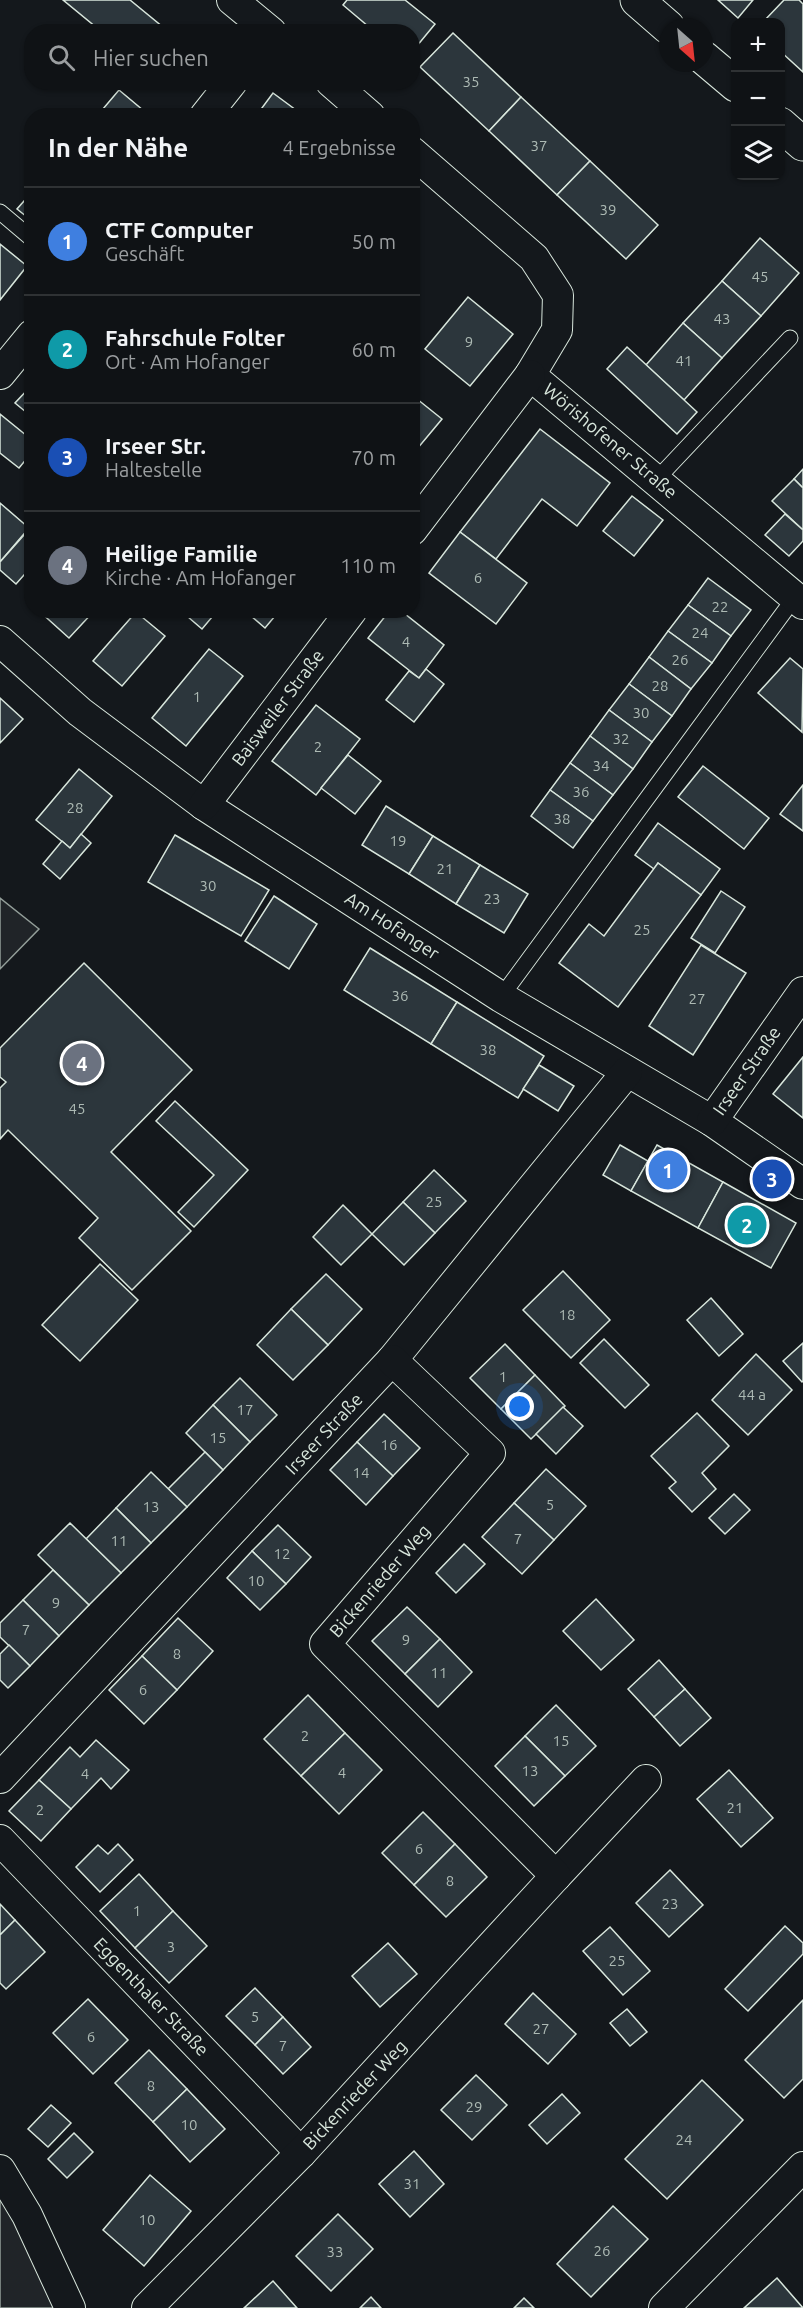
<!DOCTYPE html>
<html lang="de">
<meta charset="utf-8">
<style>
:root{--surface:#0f1215;--page:#1d2022;--text:#f1f3f6;--muted:#9b9ea0;--line:#2f3234;--accent:#ea580c}
body{margin:0;font-family:Ubuntu,sans-serif;background:var(--page);color:var(--text)}
.controls{position:absolute;right:18px;top:18px;display:grid;overflow:hidden;border-radius:12px;box-shadow:0 2px 4px #0004}
.controls button{width:54px;height:54px;display:grid;place-items:center;padding:0;border:0;border-bottom:2px solid var(--line);background:var(--surface);color:var(--text);font:30px sans-serif}
.compass{position:absolute;left:659px;top:18px;width:54px;height:54px;border-radius:50%;background:var(--surface);box-shadow:0 2px 4px #0004;rotate:153deg}
.you{position:absolute;left:520px;top:1407px;width:21px;height:21px;margin:-15px;border:4px solid #fff;border-radius:50%;background:#1a73e8;box-shadow:0 0 0 9px #1a73e833}
.badge{display:grid;place-items:center;width:39px;height:39px;border-radius:50%;background:var(--accent);color:#fff;font-size:20px;font-weight:700}
.pin{position:absolute;translate:-50% -50%;border:3px solid #fff;box-shadow:0 2px 6px #0006}
.list{margin:0;padding:0;list-style:none}
h2{display:flex;justify-content:space-between;align-items:center;height:78px;margin:0;padding:0 24px;font-size:26px}
h2 small{font-size:20px;font-weight:400;color:var(--muted)}
.list li{display:grid;grid-template-columns:39px 1fr auto;gap:18px;align-items:center;box-sizing:border-box;height:108px;padding:0 24px;border-top:2px solid var(--line)}
.list b{display:block;font-size:22px;white-space:nowrap}
.list p{margin:0;font-size:20px;white-space:nowrap;color:var(--muted)}
.list em{font-size:20px;font-style:normal;color:var(--muted)}
.icon{flex:none;width:33px;height:33px;fill:none;stroke:currentColor;stroke-width:2;stroke-linecap:round;stroke-linejoin:round}
.map{position:relative;flex:none;width:803px;height:2308px;overflow:hidden}
.search{position:absolute;background:var(--surface);box-shadow:0 2px 4px #0004;left:24px;top:24px;width:396px;height:66px;display:flex;align-items:center;gap:15px;box-sizing:border-box;padding:0 21px;border-radius:24px;color:var(--muted);font-size:22px}
.panel{position:absolute;background:var(--surface);box-shadow:0 2px 4px #0004;left:24px;top:108px;width:396px;height:510px;border-radius:24px}
.map>svg:first-child{display:block}
.green{fill:#202428;stroke:#939e99;stroke-width:1.5}
.building{fill:#2c363c;stroke:#d8e6dc;stroke-width:1.5}
.lines{fill:none;stroke-linecap:round;stroke-linejoin:round}
.service-casing{stroke:#d8e6dc;stroke-width:17}
.minor-casing{stroke:#d8e6dc;stroke-width:32}
.primary-casing{stroke:#d8e6dc;stroke-width:35}
.service{stroke:#14181c;stroke-width:15}
.minor{stroke:#14181c;stroke-width:30}
.primary{stroke:#14181c;stroke-width:33}
.labels{text-anchor:middle;stroke-width:4.5;stroke-linejoin:round;paint-order:stroke}
.number-label{font-size:15px;fill:#adbab4}
.street-label{font-size:18px;fill:#d8e6dc;stroke:#14181c}
</style>
<div class="map">
<svg width="803" height="2308" viewBox="0 0 803 2308">
<rect width="100%" height="100%" fill="#14181c"/>
<g class="green">
<path d="M0,898L39,929L0,969Z"/>
<path d="M0,2196L16,2223L57,2308H0Z"/>
</g>
<g class="building">
<path d="M63,0H130L169,32H102Z"/>
<path d="M347,0H405L435,24L412,52V32H375L343,5Z"/>
<path d="M718,0H753L738,18Z"/>
<path d="M784,0H799L803,4V72L780,51V22H763Z"/>
<path d="M453,33L521,97L489,131L420,67Z"/>
<path d="M119,90L150,116H97Z"/>
<path d="M273,93L304,116H256Z"/>
<path d="M521,97L590,161L557,195L489,131Z"/>
<path d="M590,161L658,225L626,259L557,195Z"/>
<path d="M32,192V221L17,209Z"/>
<path d="M760,238L799,273L761,316L722,281Z"/>
<path d="M0,244L27,266L0,300Z"/>
<path d="M722,281L761,316L722,358L683,323Z"/>
<path d="M468,297L513,334L470,386L425,349Z"/>
<path d="M683,323L722,358L684,400L646,365Z"/>
<path d="M627,347L697,412L677,434L607,369Z"/>
<path d="M32,385V417L15,403Z"/>
<path d="M412,395L442,419L412,455Z"/>
<path d="M0,414L32,440V460L28,457L19,468L0,453Z"/>
<path d="M540,429L610,483L577,526L542,499L496,559L460,532Z"/>
<path d="M803,469V488L794,479Z"/>
<path d="M794,479L803,488V530L772,501Z"/>
<path d="M632,496L663,520L634,556L603,531Z"/>
<path d="M0,503L29,528L0,562Z"/>
<path d="M785,514L803,530V541L789,556L765,535Z"/>
<path d="M32,526V566L16,584L0,570V562Z"/>
<path d="M460,532L527,583L496,624L429,573Z"/>
<path d="M708,578L751,610L731,636L688,605Z"/>
<path d="M688,605L731,636L712,663L668,631Z"/>
<path d="M38,610H95L69,638Z"/>
<path d="M180,610H218L202,629Z"/>
<path d="M244,610H280L265,628Z"/>
<path d="M390,610H400L444,645L419,678L368,638Z"/>
<path d="M136,612L165,636L122,686L93,661Z"/>
<path d="M668,631L712,663L691,689L649,657Z"/>
<path d="M209,649L243,676L186,746L152,718Z"/>
<path d="M649,657L691,689L672,716L629,684Z"/>
<path d="M790,658L803,669L802,732L758,693Z"/>
<path d="M426,669L444,684L414,722L386,700L409,671L419,678Z"/>
<path d="M629,684L672,716L652,742L609,710Z"/>
<path d="M0,698L23,719L0,743Z"/>
<path d="M316,705L360,739L316,795L272,761Z"/>
<path d="M609,710L652,742L633,769L590,736Z"/>
<path d="M590,736L633,769L613,795L570,763Z"/>
<path d="M348,755L381,781L355,814L321,788Z"/>
<path d="M570,763L613,795L593,821L550,790Z"/>
<path d="M703,766L769,818L744,849L678,797Z"/>
<path d="M79,769L112,796L70,848L36,820Z"/>
<path d="M803,785V831L780,814Z"/>
<path d="M550,790L593,821L573,848L531,816Z"/>
<path d="M386,806L433,836L409,874L362,845Z"/>
<path d="M658,823L720,869L701,895L658,863L654,869L635,855Z"/>
<path d="M81,834L91,843L60,879L43,864L62,841L70,848Z"/>
<path d="M175,835L269,890L241,936L148,882Z"/>
<path d="M433,836L480,865L456,904L409,874Z"/>
<path d="M658,863L701,895L618,1007L559,963L589,924L604,936Z"/>
<path d="M480,865L528,894L504,933L456,904Z"/>
<path d="M721,891L745,907L715,953L691,938Z"/>
<path d="M274,896L317,924L289,969L245,941Z"/>
<path d="M701,945L746,973L693,1055L649,1026Z"/>
<path d="M370,948L457,1002L431,1044L344,990Z"/>
<path d="M84,963L192,1070L111,1152L191,1231L132,1290L79,1238L98,1218L8,1130L0,1139V1088L6,1082L0,1077V1048Z"/>
<path d="M457,1002L544,1056L518,1098L431,1044Z"/>
<path d="M803,1057V1118L773,1094Z"/>
<path d="M539,1065L574,1086L558,1111L523,1089Z"/>
<path d="M175,1101L248,1170L194,1227L178,1212L214,1175L156,1121Z"/>
<path d="M620,1145L648,1161L631,1191L603,1175Z"/>
<path d="M657,1145L723,1182L698,1228L631,1191Z"/>
<path d="M434,1170L466,1201L435,1233L403,1202Z"/>
<path d="M723,1182L796,1223L771,1268L698,1228Z"/>
<path d="M403,1202L435,1233L404,1265L372,1234Z"/>
<path d="M343,1205L372,1234L341,1265L313,1237Z"/>
<path d="M100,1264L138,1300L80,1361L42,1325Z"/>
<path d="M563,1271L610,1320L571,1358L523,1310Z"/>
<path d="M326,1274L362,1309L328,1345L291,1309Z"/>
<path d="M711,1298L743,1334L719,1356L687,1320Z"/>
<path d="M291,1309L328,1345L293,1380L257,1345Z"/>
<path d="M604,1339L649,1385L625,1408L580,1363Z"/>
<path d="M803,1343V1381L802,1382L783,1361Z"/>
<path d="M505,1344L535,1375L501,1409L470,1378Z"/>
<path d="M756,1354L792,1390L748,1435L712,1400Z"/>
<path d="M535,1375L565,1406L531,1439L501,1409Z"/>
<path d="M240,1378L277,1415L250,1442L213,1405Z"/>
<path d="M213,1405L250,1442L223,1470L186,1433Z"/>
<path d="M563,1407L583,1426L556,1454L536,1434Z"/>
<path d="M697,1413L729,1446L702,1473L716,1489L692,1512L669,1488L676,1482L651,1456Z"/>
<path d="M384,1414L420,1448L393,1476L357,1442Z"/>
<path d="M357,1442L393,1476L366,1505L330,1470Z"/>
<path d="M205,1452L223,1470L187,1507L168,1489Z"/>
<path d="M546,1469L586,1506L554,1540L514,1503Z"/>
<path d="M151,1472L187,1507L151,1543L116,1508Z"/>
<path d="M734,1494L750,1510L725,1534L709,1518Z"/>
<path d="M514,1503L554,1540L522,1574L482,1537Z"/>
<path d="M116,1508L151,1543L121,1573L86,1539Z"/>
<path d="M70,1523L121,1573L89,1605L38,1555Z"/>
<path d="M278,1525L311,1557L286,1584L252,1551Z"/>
<path d="M464,1544L485,1564L456,1593L436,1573Z"/>
<path d="M252,1551L286,1584L260,1610L227,1578Z"/>
<path d="M53,1570L89,1605L59,1636L23,1600Z"/>
<path d="M596,1599L634,1640L601,1670L563,1631Z"/>
<path d="M23,1600L59,1636L30,1666L0,1637V1623Z"/>
<path d="M407,1607L440,1639L405,1674L372,1641Z"/>
<path d="M178,1618L213,1651L177,1690L142,1656Z"/>
<path d="M440,1639L472,1672L438,1707L405,1674Z"/>
<path d="M9,1645L30,1666L8,1688L0,1680V1654Z"/>
<path d="M142,1656L177,1690L144,1724L109,1690Z"/>
<path d="M659,1660L685,1689L654,1717L628,1689Z"/>
<path d="M685,1689L711,1718L680,1746L654,1717Z"/>
<path d="M308,1695L345,1733L301,1776L264,1739Z"/>
<path d="M556,1705L596,1746L565,1776L525,1736Z"/>
<path d="M345,1733L382,1770L339,1814L301,1776Z"/>
<path d="M525,1736L565,1776L534,1806L495,1766Z"/>
<path d="M96,1740L129,1770L111,1789L101,1778L71,1809L39,1780L70,1747L80,1757Z"/>
<path d="M729,1770L773,1818L741,1847L697,1799Z"/>
<path d="M39,1780L71,1809L41,1841L9,1811Z"/>
<path d="M423,1812L455,1844L414,1885L382,1853Z"/>
<path d="M118,1844L133,1860L100,1892L76,1867L98,1845L108,1854Z"/>
<path d="M455,1844L487,1877L446,1917L414,1885Z"/>
<path d="M670,1870L703,1905L669,1937L636,1903Z"/>
<path d="M139,1874L173,1911L135,1948L100,1911Z"/>
<path d="M0,1904L15,1920L0,1935Z"/>
<path d="M173,1911L207,1946L169,1983L135,1948Z"/>
<path d="M15,1920L45,1952L6,1989L0,1983V1935Z"/>
<path d="M785,1926L803,1943V1954L748,2011L725,1989Z"/>
<path d="M610,1927L650,1971L623,1995L583,1951Z"/>
<path d="M388,1943L417,1974L380,2007L352,1976Z"/>
<path d="M255,1988L283,2017L255,2045L226,2016Z"/>
<path d="M533,1993L576,2034L548,2064L505,2024Z"/>
<path d="M88,1999L128,2040L93,2074L53,2033Z"/>
<path d="M803,2000V2079L784,2098L745,2060Z"/>
<path d="M627,2009L647,2032L630,2046L610,2023Z"/>
<path d="M283,2017L311,2047L283,2074L255,2045Z"/>
<path d="M149,2050L187,2089L153,2122L115,2083Z"/>
<path d="M476,2075L507,2105L472,2140L441,2110Z"/>
<path d="M702,2080L743,2120L667,2199L625,2159Z"/>
<path d="M187,2089L225,2129L190,2162L153,2122Z"/>
<path d="M562,2094L580,2113L547,2144L529,2125Z"/>
<path d="M51,2105L71,2123L48,2147L28,2129Z"/>
<path d="M74,2133L93,2152L67,2178L48,2159Z"/>
<path d="M414,2151L444,2184L410,2217L379,2184Z"/>
<path d="M150,2175L191,2211L144,2266L103,2230Z"/>
<path d="M613,2206L648,2239L591,2297L557,2264Z"/>
<path d="M338,2214L373,2249L331,2291L296,2256Z"/>
<path d="M777,2278L803,2308H744Z"/>
<path d="M273,2281L297,2308H244Z"/>
<path d="M371,2297L381,2308H360Z"/>
<path d="M524,2298L534,2308H514Z"/>
</g>
<g class="lines">
<defs>
<g id="service">
<path d="M0,212L32,239"/>
<path d="M656,480L790,338"/>
<path d="M501,997L798,593"/>
</g>
<g id="minor">
<path d="M232,0L271,32"/>
<path d="M331,82L370,116"/>
<path d="M205,116L232,82"/>
<path d="M412,152L534,258L558,295L557,330L530,375L803,604"/>
<path d="M0,374L32,335"/>
<path d="M412,530L530,375"/>
<path d="M0,641L80,712L204,805L501,997L712,1121L803,1184"/>
<path d="M204,805L352,610"/>
<path d="M712,1121L803,992"/>
<path d="M0,1778L392,1360L627,1072"/>
<path d="M0,1840L301,2153"/>
<path d="M556,1876L646,1780"/>
<path d="M0,2170L27,2215L70,2308"/>
<path d="M147,2308L301,2153L556,1876L325,1644L490,1453L392,1360"/>
<path d="M664,2308L803,2167"/>
</g>
<g id="primary">
<path d="M637,0L668,27"/>
<path d="M704,58L736,85"/>
<path d="M780,124L803,144"/>
</g>
</defs>
<use href="#service" class="service-casing"/>
<use href="#minor" class="minor-casing"/>
<use href="#primary" class="primary-casing"/>
<use href="#service" class="service"/>
<use href="#minor" class="minor"/>
<use href="#primary" class="primary"/>
</g>
<g class="labels">
<g class="number-label">
<text x="471" y="87">35</text>
<text x="539" y="151">37</text>
<text x="608" y="215">39</text>
<text x="760" y="282">45</text>
<text x="722" y="324">43</text>
<text x="469" y="347">9</text>
<text x="684" y="366">41</text>
<text x="478" y="583">6</text>
<text x="720" y="612">22</text>
<text x="700" y="638">24</text>
<text x="406" y="647">4</text>
<text x="680" y="665">26</text>
<text x="660" y="691">28</text>
<text x="197" y="702">1</text>
<text x="641" y="718">30</text>
<text x="621" y="744">32</text>
<text x="318" y="752">2</text>
<text x="601" y="771">34</text>
<text x="581" y="797">36</text>
<text x="75" y="813">28</text>
<text x="562" y="824">38</text>
<text x="398" y="846">19</text>
<text x="445" y="874">21</text>
<text x="208" y="891">30</text>
<text x="492" y="904">23</text>
<text x="642" y="935">25</text>
<text x="400" y="1001">36</text>
<text x="697" y="1004">27</text>
<text x="488" y="1055">38</text>
<text x="77" y="1114">45</text>
<text x="434" y="1207">25</text>
<text x="567" y="1320">18</text>
<text x="503" y="1382">1</text>
<text x="752" y="1400">44 a</text>
<text x="245" y="1415">17</text>
<text x="218" y="1443">15</text>
<text x="389" y="1450">16</text>
<text x="361" y="1478">14</text>
<text x="550" y="1510">5</text>
<text x="151" y="1512">13</text>
<text x="518" y="1544">7</text>
<text x="119" y="1546">11</text>
<text x="282" y="1559">12</text>
<text x="256" y="1586">10</text>
<text x="56" y="1608">9</text>
<text x="26" y="1635">7</text>
<text x="406" y="1645">9</text>
<text x="177" y="1659">8</text>
<text x="439" y="1678">11</text>
<text x="143" y="1695">6</text>
<text x="305" y="1741">2</text>
<text x="561" y="1746">15</text>
<text x="530" y="1776">13</text>
<text x="342" y="1778">4</text>
<text x="85" y="1779">4</text>
<text x="735" y="1813">21</text>
<text x="40" y="1815">2</text>
<text x="419" y="1854">6</text>
<text x="450" y="1886">8</text>
<text x="670" y="1909">23</text>
<text x="137" y="1916">1</text>
<text x="171" y="1952">3</text>
<text x="617" y="1966">25</text>
<text x="255" y="2022">5</text>
<text x="541" y="2034">27</text>
<text x="91" y="2042">6</text>
<text x="283" y="2051">7</text>
<text x="151" y="2091">8</text>
<text x="474" y="2112">29</text>
<text x="189" y="2130">10</text>
<text x="684" y="2145">24</text>
<text x="412" y="2189">31</text>
<text x="147" y="2225">10</text>
<text x="602" y="2256">26</text>
<text x="335" y="2257">33</text>
</g>
<g class="street-label">
<text transform="translate(610 441) rotate(40)" y="6">Wörishofener Straße</text>
<text transform="translate(278 708) rotate(-53)" y="6">Baisweiler Straße</text>
<text transform="translate(392 926) rotate(33)" y="6">Am Hofanger</text>
<text transform="translate(747 1071) rotate(-55)" y="6">Irseer Straße</text>
<text transform="translate(324 1434) rotate(-47)" y="6">Irseer Straße</text>
<text transform="translate(380 1581) rotate(-49)" y="6">Bickenrieder Weg</text>
<text transform="translate(151 1997) rotate(46)" y="6">Eggenthaler Straße</text>
<text transform="translate(355 2095) rotate(-47)" y="6">Bickenrieder Weg</text>
</g>
</g>
</svg>
<div class="controls">
<button>+</button>
<button>−</button>
<button><svg class="icon" aria-label="layers" viewBox="0 0 24 24"><path d="M12 4l9 5-9 5-9-5zM3 14l9 5 9-5"/></svg></button>
</div>
<svg class="compass" viewBox="-18 -18 36 36"><path d="M0-13l5 13h-10z" fill="#e53935"/><path d="M0 13l5-13h-10z" fill="#9b9ea0"/></svg>
<div class="you"></div>
<div class="pin badge" style="left:668px;top:1170px;background:#3f7fe0">1</div>
<div class="pin badge" style="left:747px;top:1225px;background:#0f9aa8">2</div>
<div class="pin badge" style="left:772px;top:1179px;background:#1a4fb4">3</div>
<div class="pin badge" style="left:82px;top:1063px;background:#6b7280">4</div>
<div class="search"><svg class="icon" aria-label="search" viewBox="0 0 24 24"><circle cx="10" cy="10" r="6"/><path d="M15 15l6 6"/></svg>Hier suchen</div>
<section class="panel">
<h2>In der Nähe<small>4 Ergebnisse</small></h2>
<ul class="list">
<li><span class="badge" style="background:#3f7fe0">1</span><div><b>CTF Computer</b><p>Geschäft</p></div><em>50 m</em></li>
<li><span class="badge" style="background:#0f9aa8">2</span><div><b>Fahrschule Folter</b><p>Ort · Am Hofanger</p></div><em>60 m</em></li>
<li><span class="badge" style="background:#1a4fb4">3</span><div><b>Irseer Str.</b><p>Haltestelle</p></div><em>70 m</em></li>
<li><span class="badge" style="background:#6b7280">4</span><div><b>Heilige Familie</b><p>Kirche · Am Hofanger</p></div><em>110 m</em></li>
</ul>
</section>
</div>
